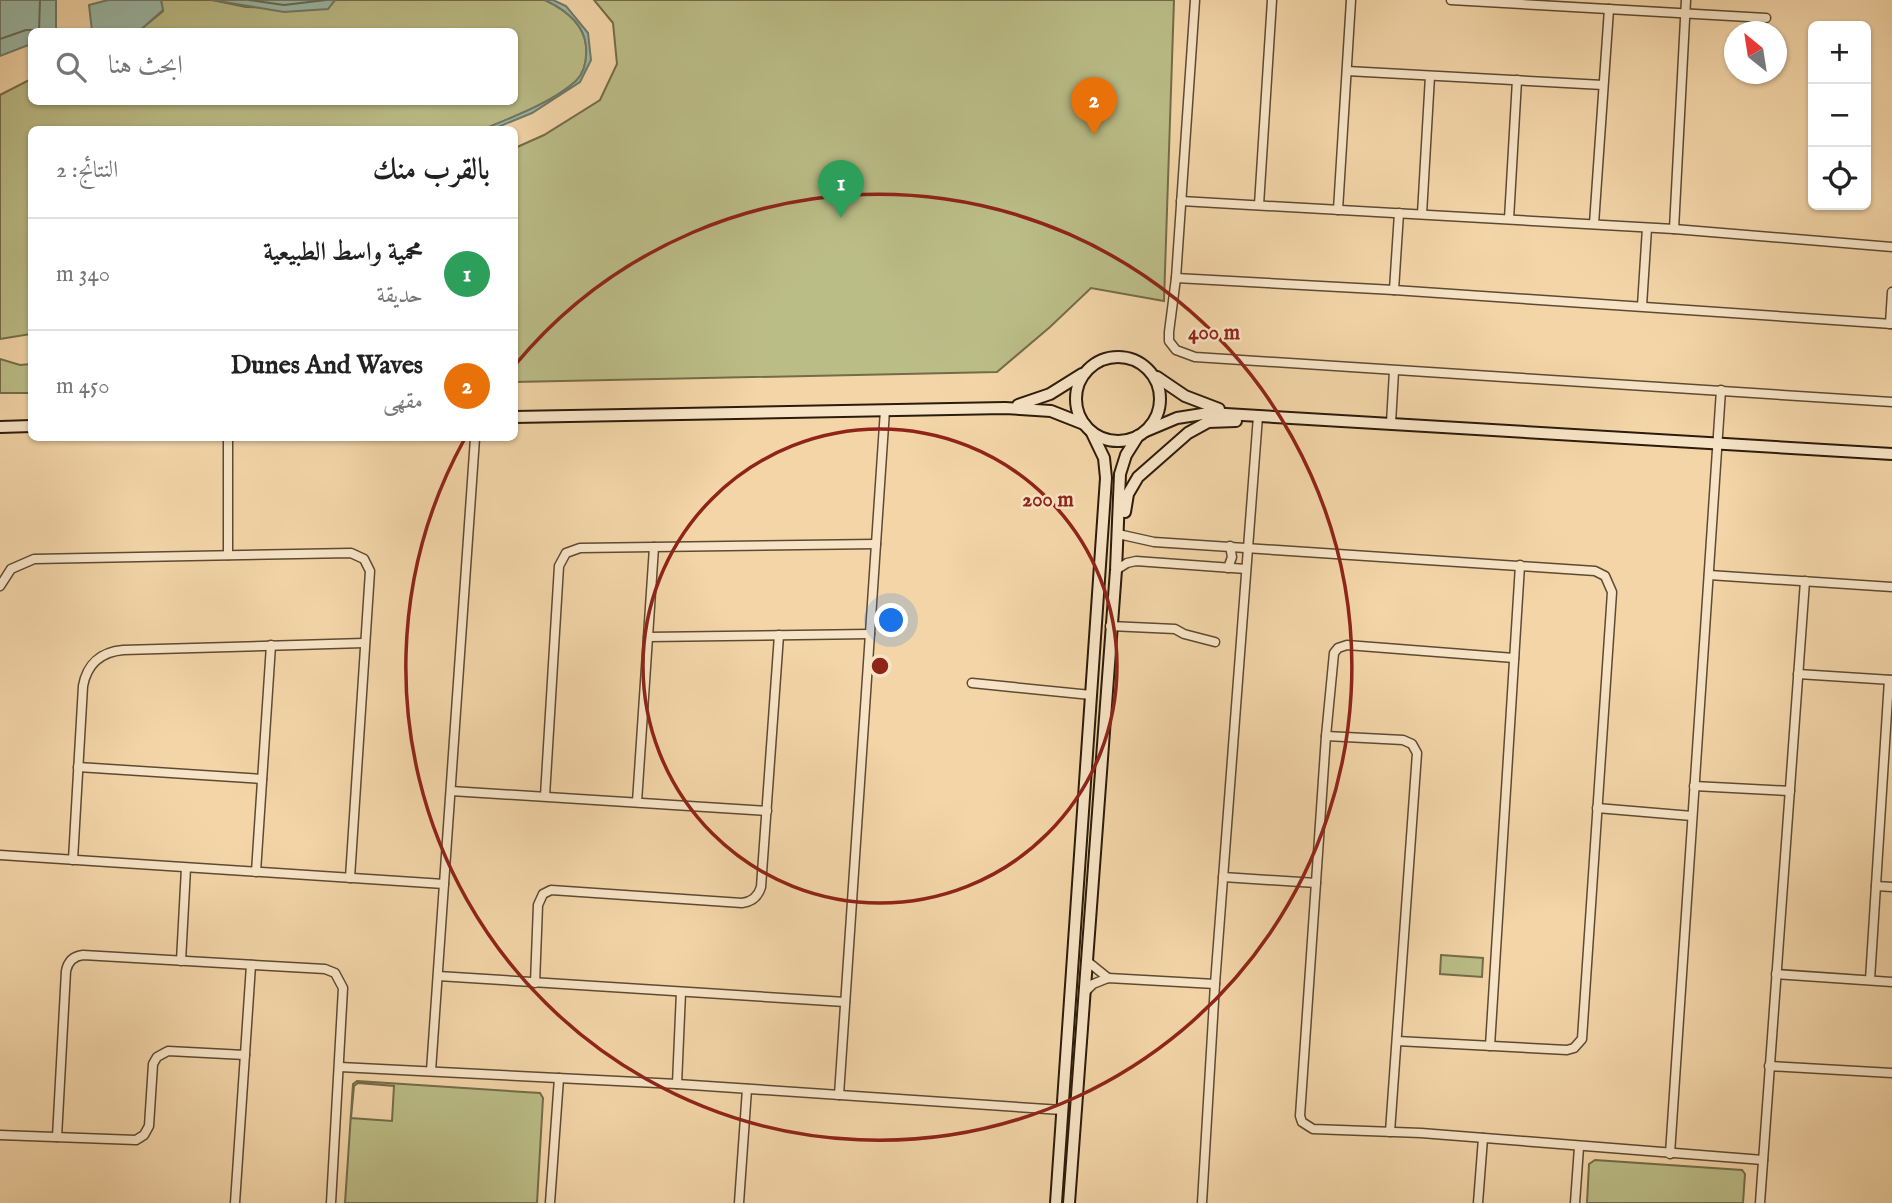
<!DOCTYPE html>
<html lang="ar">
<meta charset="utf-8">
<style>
:root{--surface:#fff;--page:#f2f2f2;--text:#222;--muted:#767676;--line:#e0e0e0;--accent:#7c3aed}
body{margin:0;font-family:"IM FELL English",Amiri,serif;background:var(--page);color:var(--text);direction:rtl}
.controls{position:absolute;right:21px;top:21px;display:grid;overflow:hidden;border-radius:10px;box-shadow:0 2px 5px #0004}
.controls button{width:63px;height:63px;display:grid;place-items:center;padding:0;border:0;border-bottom:2px solid var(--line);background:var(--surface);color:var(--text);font:35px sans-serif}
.compass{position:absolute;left:1724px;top:21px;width:63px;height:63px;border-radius:50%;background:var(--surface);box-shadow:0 2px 5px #0004;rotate:330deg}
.you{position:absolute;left:892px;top:621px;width:24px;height:24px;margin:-18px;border:5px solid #fff;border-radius:50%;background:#1a73e8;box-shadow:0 0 0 10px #1a73e833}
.badge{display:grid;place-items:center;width:46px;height:46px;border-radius:50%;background:var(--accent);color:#fff;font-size:23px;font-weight:700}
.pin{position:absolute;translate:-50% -58px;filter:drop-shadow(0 2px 4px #0008)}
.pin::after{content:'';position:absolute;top:37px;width:24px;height:21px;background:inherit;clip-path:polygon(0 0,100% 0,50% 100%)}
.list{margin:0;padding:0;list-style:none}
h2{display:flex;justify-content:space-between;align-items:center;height:91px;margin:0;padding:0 28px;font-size:30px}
h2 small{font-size:23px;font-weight:400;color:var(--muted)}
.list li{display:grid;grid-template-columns:46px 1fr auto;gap:21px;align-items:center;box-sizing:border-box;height:112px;padding:0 28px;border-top:2px solid var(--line)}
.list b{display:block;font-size:26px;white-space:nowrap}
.list p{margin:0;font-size:23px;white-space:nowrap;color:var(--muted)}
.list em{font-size:23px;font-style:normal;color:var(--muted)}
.icon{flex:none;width:38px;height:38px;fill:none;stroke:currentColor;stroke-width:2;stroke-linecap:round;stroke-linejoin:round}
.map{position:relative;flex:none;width:1892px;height:1203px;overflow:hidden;direction:ltr}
.search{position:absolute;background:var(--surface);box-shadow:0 2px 5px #0004;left:28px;top:28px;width:490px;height:77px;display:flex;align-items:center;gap:18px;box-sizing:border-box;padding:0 24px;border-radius:10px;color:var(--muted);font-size:26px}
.panel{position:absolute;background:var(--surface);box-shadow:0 2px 5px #0004;left:28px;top:126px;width:490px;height:315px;border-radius:10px;direction:rtl}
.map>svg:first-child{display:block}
.green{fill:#bbbd87;stroke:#746c48;stroke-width:2;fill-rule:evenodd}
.water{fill:#9bb9a7;stroke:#6f7a68;stroke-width:2}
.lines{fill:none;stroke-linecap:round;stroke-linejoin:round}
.shore{stroke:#646a58;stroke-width:2}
.street-casing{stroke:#5e4a32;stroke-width:11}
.secondary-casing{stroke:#2c1b0a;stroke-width:14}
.street{stroke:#f7e4c6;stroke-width:8}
.secondary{stroke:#f7e4c6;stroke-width:10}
.ring{fill:none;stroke:#8f2418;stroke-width:3.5}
.centre{fill:#8f2418;stroke:#f7e4c6;stroke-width:3.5}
.ring-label{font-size:21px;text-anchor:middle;font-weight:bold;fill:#8f2418;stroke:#f7e4c6;stroke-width:5;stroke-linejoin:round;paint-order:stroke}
</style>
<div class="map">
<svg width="1892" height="1203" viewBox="0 0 1892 1203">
<rect width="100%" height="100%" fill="#f3d5a8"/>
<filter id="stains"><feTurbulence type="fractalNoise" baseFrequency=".00286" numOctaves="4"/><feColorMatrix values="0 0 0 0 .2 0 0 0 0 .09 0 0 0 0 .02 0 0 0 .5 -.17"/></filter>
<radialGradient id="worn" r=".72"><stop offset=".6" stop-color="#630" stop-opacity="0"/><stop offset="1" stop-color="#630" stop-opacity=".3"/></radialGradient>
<g class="green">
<path d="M161,0H212L246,7L327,9L335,0H545C564,9 584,23 586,46C587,58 585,72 576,81C553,102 513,117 484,129L32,130L31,334L0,339V95L31,79L32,102H514V32L139,31L163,11Z"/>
<path d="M594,0H1174L1164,301L1091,288L1050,327L997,372L515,382V148L544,135L600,100L617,64L613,23Z"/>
<path d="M0,359L20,365L31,364V393H0Z"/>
<path d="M1441,955L1483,958L1482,977L1440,974Z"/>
<path d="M357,1081L540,1093L543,1098L537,1203H345L353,1084ZM358,1083L394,1086L392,1121L351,1118L354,1086Z"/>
<path d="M1595,1160L1742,1170L1745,1174L1743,1203H1587L1589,1164Z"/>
</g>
<g class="water">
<path d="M0,0H56V31L32,32L31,44L0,56Z"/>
<path d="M108,0H161L163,10L139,31H92L89,5Z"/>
<path d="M212,0H335L328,9L284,12Z"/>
<path d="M545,0H553L566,6L588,33L591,60L580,82L532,113L493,129H484C513,117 553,102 576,81C585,72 587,58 586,46C584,23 564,9 545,0Z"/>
</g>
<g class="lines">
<g class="shore">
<path d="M249,0L284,5L326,0"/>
<path d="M0,39L26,30H39L40,0"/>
</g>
<defs>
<g id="street">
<path d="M1195,0L1176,278L1169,332V341L1176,350L1195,357L1892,402"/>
<path d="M1451,0L1766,18"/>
<path d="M1347,71L1603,85"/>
<path d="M1181,201L1674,229L1892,247"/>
<path d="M1259,205L1272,0"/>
<path d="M1338,210L1351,0"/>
<path d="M1422,214L1430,76"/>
<path d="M1509,219L1517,80"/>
<path d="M1594,224L1609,9"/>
<path d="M1674,229L1686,0"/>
<path d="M1176,278L1394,290L1892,324"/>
<path d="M1394,290L1399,213"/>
<path d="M1642,306L1647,228"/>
<path d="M1890,324L1892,292"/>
<path d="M1391,423L1394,371"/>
<path d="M1118,534L1154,542L1595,571L1605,576L1612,592L1582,1039L1574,1048L1567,1050L1397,1041"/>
<path d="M228,555V438"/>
<path d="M1228,568L1232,557L1230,546"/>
<path d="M1116,570L1127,563L1136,561L1246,569"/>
<path d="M1709,575L1892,587"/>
<path d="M0,586L11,569L34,559L351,553L364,559L370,571L350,878"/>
<path d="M1110,626L1175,629L1184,634L1215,642"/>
<path d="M648,637L870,634"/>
<path d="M1514,658L1347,645L1338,648L1334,653L1326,736L1300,1116L1302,1122L1313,1129L1421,1133L1763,1160"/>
<path d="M1798,674L1892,680"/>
<path d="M972,683L1091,695"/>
<path d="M1326,736L1403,740L1412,744L1417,753L1390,1132"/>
<path d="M78,767L262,779"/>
<path d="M1694,786L1790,791"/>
<path d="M451,791L767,811"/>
<path d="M545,796L559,566L566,553L580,548L876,544"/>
<path d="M637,802L654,547"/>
<path d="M1597,808L1692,816"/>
<path d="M0,855L444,884"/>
<path d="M73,860L83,686C87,664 101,652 123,650L364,643"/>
<path d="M256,872L271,645"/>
<path d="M1223,877L1316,883"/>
<path d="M1876,886L1892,887"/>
<path d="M181,961L186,868"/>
<path d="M1087,961L1108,978"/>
<path d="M1776,974L1892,982"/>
<path d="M438,976L845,1002"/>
<path d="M1870,980L1889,680"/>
<path d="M535,983L538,905L543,894L551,890L742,903C752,902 758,897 761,887L779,635"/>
<path d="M1085,992L1093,984L1108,978L1215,984"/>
<path d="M1490,1046L1520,565"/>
<path d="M1769,1066L1892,1073"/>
<path d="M340,1067L677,1084L1062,1110"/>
<path d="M431,1071L475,438"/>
<path d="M677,1084L681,992"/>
<path d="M839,1095L885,410"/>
<path d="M0,1135L136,1140L144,1135L149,1126L153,1064L157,1057L168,1051L245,1055"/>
<path d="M57,1137L66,971C68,961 74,956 83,955L325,969L335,973L343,988L331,1203"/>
<path d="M1670,1154L1721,390"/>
<path d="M235,1203L251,965"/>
<path d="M550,1203L559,1078"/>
<path d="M739,1203L747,1089"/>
<path d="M1202,1203L1215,984L1258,416"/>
<path d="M1478,1203L1483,1138"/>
<path d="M1575,1203L1579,1147"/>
<path d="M1760,1203L1805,581"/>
</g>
<g id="secondary">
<circle cx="1118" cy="399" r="42"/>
<path d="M1157,377L1185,396L1219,409"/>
<path d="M1018,405L1050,394L1082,374"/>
<path d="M514,417L1005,408L1051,411L1084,424"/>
<path d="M0,427L32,426"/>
<path d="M1146,431L1177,418L1209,413L1892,454"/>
<path d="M1125,512L1128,494L1138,477L1188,433L1208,422L1236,421"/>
<path d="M1056,1203L1106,478L1104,458L1092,433"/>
<path d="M1069,1203L1116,570L1120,474L1126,455L1138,436"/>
</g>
</defs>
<use href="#street" class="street-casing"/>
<use href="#secondary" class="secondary-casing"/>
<use href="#street" class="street"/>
<use href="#secondary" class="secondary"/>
</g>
<g class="ring">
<circle cx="880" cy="666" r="237"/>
<path d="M515 365A473 473 0 1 1 464 440"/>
</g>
<circle cx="880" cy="666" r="10" class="centre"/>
<g class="ring-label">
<text x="1214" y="339">400 m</text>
<text x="1048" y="506">200 m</text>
</g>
<rect width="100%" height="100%" filter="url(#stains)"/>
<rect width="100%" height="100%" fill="url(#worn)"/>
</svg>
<div class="controls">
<button>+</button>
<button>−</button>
<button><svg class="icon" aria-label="locate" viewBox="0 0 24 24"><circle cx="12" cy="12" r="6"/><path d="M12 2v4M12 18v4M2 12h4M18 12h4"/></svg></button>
</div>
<svg class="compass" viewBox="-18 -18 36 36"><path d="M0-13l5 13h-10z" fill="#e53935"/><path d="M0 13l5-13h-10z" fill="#767676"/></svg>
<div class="you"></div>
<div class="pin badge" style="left:841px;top:218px;background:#2e9e5b">1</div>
<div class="pin badge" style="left:1094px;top:135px;background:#e8710a">2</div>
<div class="search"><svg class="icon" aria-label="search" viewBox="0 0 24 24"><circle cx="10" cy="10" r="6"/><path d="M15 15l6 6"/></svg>ابحث هنا</div>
<section class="panel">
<h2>بالقرب منك<small>النتائج: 2</small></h2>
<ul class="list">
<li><span class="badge" style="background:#2e9e5b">1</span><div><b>محمية واسط الطبيعية</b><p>حديقة</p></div><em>340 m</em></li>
<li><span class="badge" style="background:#e8710a">2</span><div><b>Dunes And Waves</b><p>مقهى</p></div><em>450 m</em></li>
</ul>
</section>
</div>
